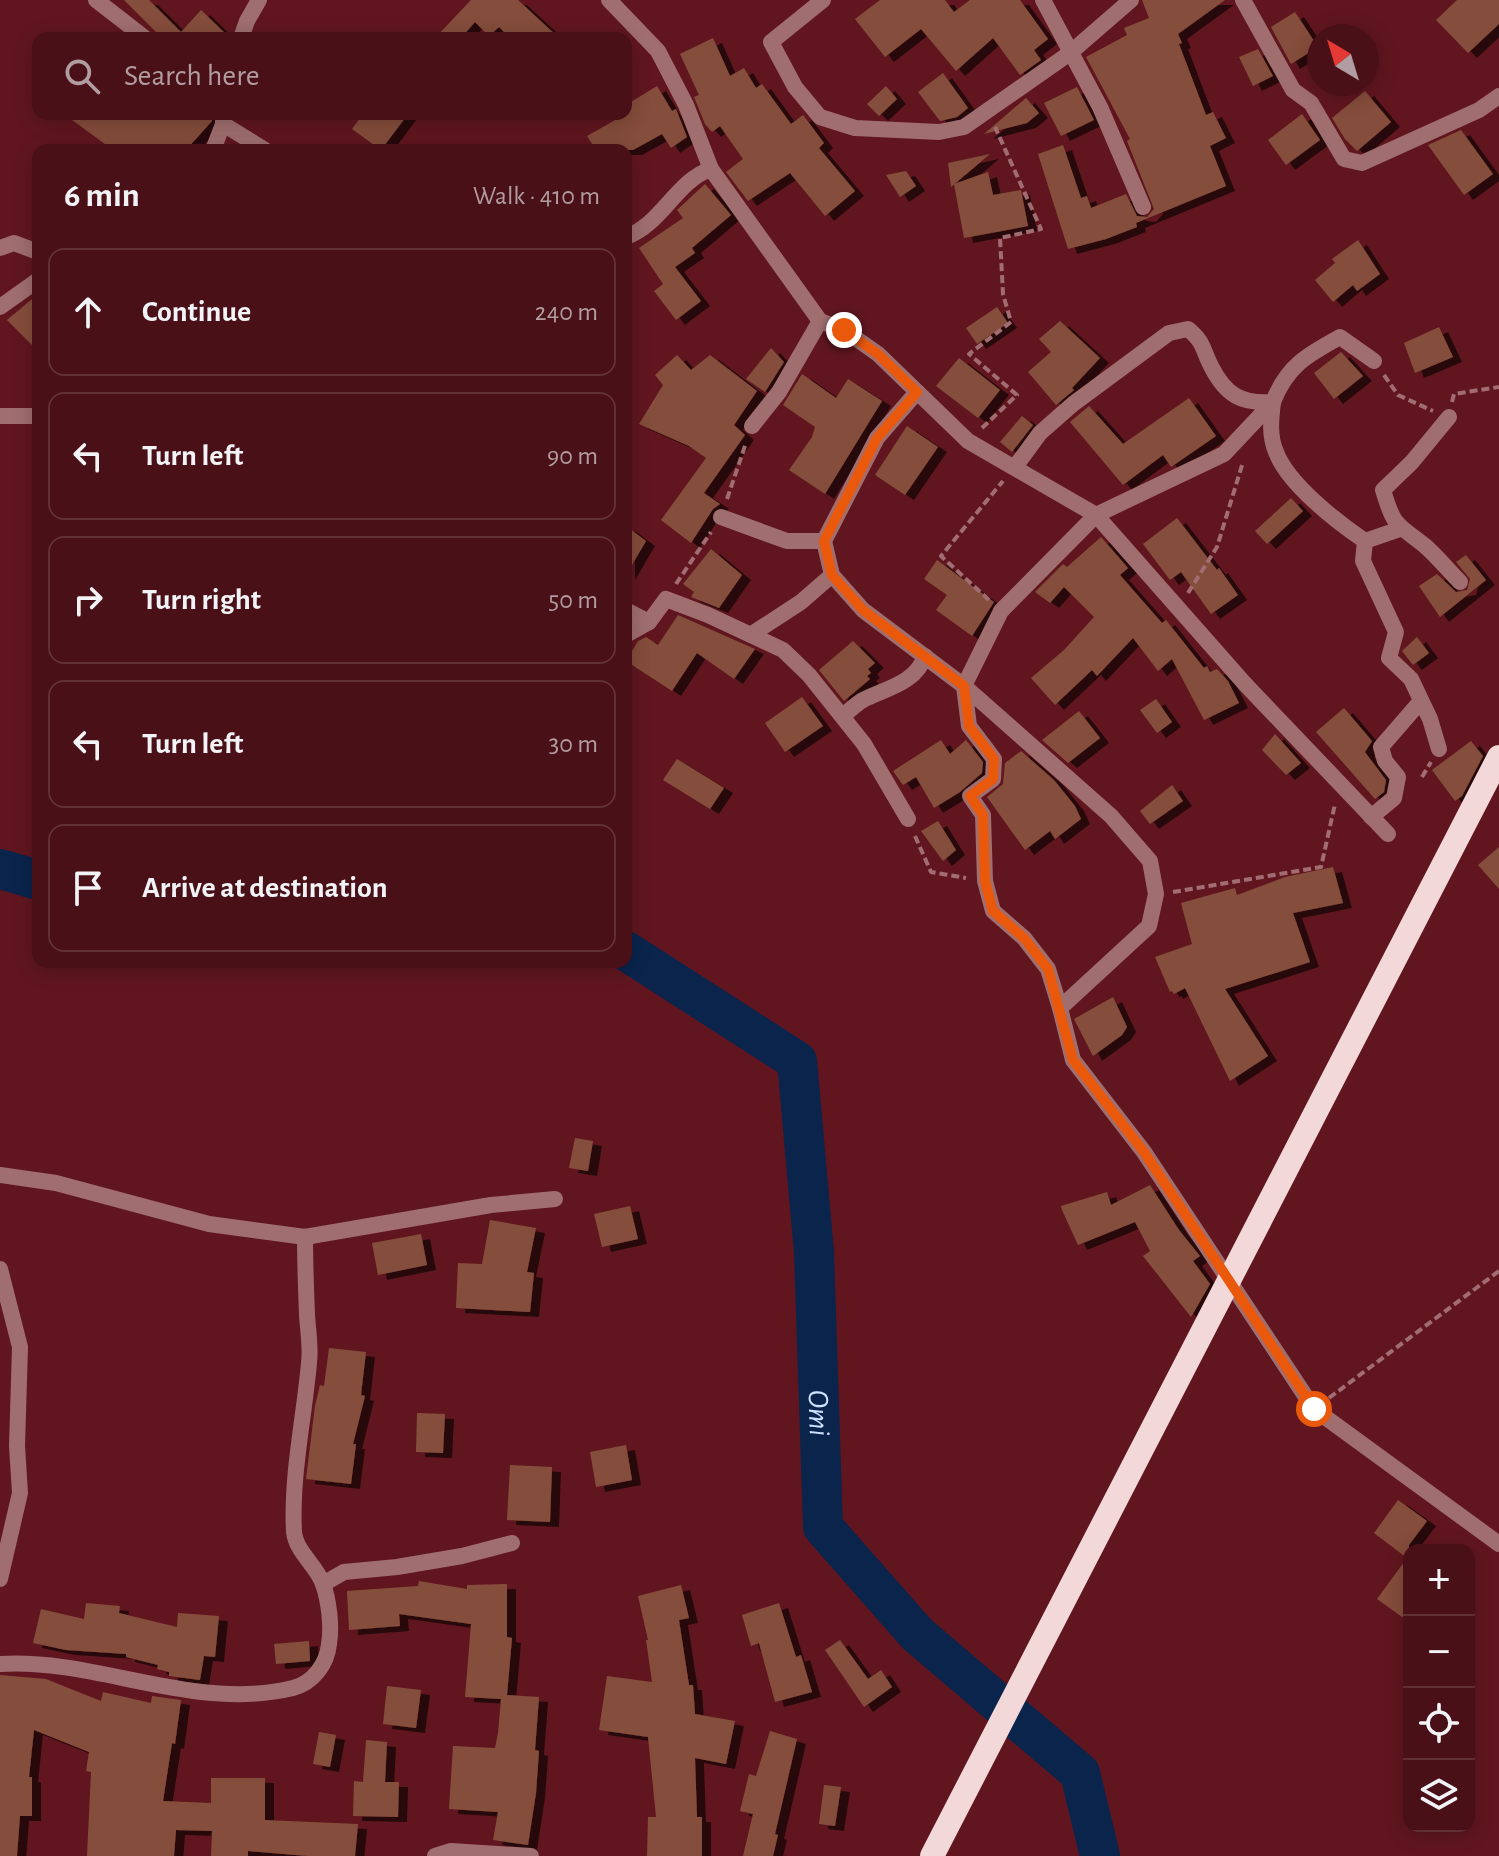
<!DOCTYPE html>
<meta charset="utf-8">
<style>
:root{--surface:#491017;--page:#501920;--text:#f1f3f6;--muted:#b19da1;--line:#613036}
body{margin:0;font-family:"Alegreya Sans",sans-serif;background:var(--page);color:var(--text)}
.controls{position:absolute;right:24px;bottom:24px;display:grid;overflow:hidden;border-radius:16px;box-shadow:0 4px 20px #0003}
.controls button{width:72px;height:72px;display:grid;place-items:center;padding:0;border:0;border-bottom:2px solid var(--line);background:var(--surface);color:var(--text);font:40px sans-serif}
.compass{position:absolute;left:1307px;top:24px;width:72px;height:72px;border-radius:50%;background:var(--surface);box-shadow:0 4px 20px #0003;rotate:322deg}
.stop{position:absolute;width:24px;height:24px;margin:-18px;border:6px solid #ea580c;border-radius:50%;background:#fff}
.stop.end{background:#ea580c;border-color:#fff;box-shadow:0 2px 8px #0008}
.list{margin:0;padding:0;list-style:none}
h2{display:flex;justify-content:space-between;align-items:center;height:104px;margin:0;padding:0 32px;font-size:34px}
h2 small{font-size:26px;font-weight:400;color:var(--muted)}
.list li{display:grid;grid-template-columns:52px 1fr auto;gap:24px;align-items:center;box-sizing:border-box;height:128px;margin:0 16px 16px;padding:0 16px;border:2px solid var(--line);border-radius:16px}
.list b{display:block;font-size:30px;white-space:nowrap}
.list em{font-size:26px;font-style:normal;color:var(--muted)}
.icon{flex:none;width:44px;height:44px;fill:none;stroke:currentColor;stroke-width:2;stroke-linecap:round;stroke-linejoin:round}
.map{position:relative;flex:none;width:1499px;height:1856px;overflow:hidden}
.search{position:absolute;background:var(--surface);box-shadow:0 4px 20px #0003;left:32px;top:32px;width:600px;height:88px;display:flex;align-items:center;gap:20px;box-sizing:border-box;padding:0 28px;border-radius:16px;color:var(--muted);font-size:30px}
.panel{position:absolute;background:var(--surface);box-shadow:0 4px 20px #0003;left:32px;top:144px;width:600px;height:824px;border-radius:16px}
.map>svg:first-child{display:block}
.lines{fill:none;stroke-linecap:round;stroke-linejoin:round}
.river{stroke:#0a244c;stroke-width:40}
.building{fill:#854e3b;filter:url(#shadow)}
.path{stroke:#a16d72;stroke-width:4;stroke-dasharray:8 4;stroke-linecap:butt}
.street{stroke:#a06e6e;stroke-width:16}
.highway{stroke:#f2d8d8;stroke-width:24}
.route{stroke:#ea580c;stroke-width:10}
.labels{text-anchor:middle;stroke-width:6;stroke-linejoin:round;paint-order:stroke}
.water-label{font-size:30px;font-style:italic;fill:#cfe2ff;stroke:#61161f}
</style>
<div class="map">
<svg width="1499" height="1856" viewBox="0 0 1499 1856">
<defs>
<filter id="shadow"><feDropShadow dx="9" dy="5" stdDeviation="0" flood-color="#0009"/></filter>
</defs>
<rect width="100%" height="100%" fill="#61161f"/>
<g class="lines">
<g class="river">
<path d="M0,869L38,880"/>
<path id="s1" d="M626,951L797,1061L814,1252L823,1527L917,1634L1080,1773L1100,1856"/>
</g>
</g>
<g class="building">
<path d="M124,0H149L181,32L201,10L230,38H162Z"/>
<path d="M471,0H518L559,38H510L499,27L489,36L475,22L461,38H435Z"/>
<path d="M880,0H945L954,12L970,0H1020L1048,39L1034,50L1041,60L1020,75L993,38L956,71L921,29L885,57L855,19Z"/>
<path d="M1142,0H1225L1178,34L1182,43L1179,44L1206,115L1213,112L1226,138L1210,146L1226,186L1136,223L1137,227L1106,239L1068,249L1038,154L1063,145L1081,198L1087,196L1091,208L1126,194L1137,216L1147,217L1154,209L1127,141L1130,139L1086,57L1127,35L1124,28L1149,18Z"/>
<path d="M1457,0H1499V24L1468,53L1436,20Z"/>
<path d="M1295,12L1318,47L1291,64L1271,27Z"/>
<path d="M713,38L730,76L744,68L756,88L762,84L791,124L803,115L824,143L819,148L855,191L825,216L790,173L748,201L726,172L743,159L720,126L712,132L705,124L694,97L699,95L680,54Z"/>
<path d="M1258,49L1273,76L1253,86L1239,57Z"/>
<path d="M943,73L968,108L957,117L940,121L918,92Z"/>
<path d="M657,86L672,111L676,109L687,137L671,148L662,134L633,150H596L587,136L626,114V105Z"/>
<path d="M886,86L897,99L879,116L867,104Z"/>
<path d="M1077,87L1094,120L1061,136L1044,103Z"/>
<path d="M1365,91L1391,122L1357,151L1345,139L1332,118Z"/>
<path d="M1026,98L1039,113L1027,123L984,134Z"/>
<path d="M64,114H212V121L186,150H113Z"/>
<path d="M363,114H408L381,150L352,129Z"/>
<path d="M1302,114L1320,140L1286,165L1268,140Z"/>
<path d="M1461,130L1493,174L1464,195L1428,145Z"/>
<path d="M990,154L951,187L948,163Z"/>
<path d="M906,171L916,186L900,197L886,175Z"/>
<path d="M988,172L993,195L1021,190L1028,226L964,238L954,184Z"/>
<path d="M705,184L731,215L692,248L695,253L675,267L701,301L676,320L654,291L663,284L639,248L683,218L677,210Z"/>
<path d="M1358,240L1380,274L1357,291L1353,285L1333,302L1315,280L1335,263L1332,259Z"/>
<path d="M38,294V351L7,320Z"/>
<path d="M997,307L1008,323L977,344L966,328Z"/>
<path d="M1060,321L1100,358L1072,388L1074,390L1056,405L1028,372L1051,352L1039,339Z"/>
<path d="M1439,327L1453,357L1415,373L1404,343Z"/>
<path d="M771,348L784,362L765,392L746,379Z"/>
<path d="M1341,352L1363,376L1334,399L1314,373Z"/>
<path d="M677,355L691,370L710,355L757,391L734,425L745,435L704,493L720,504L713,509L691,543L661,520L706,458L689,446L639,424L663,385L655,375Z"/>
<path d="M959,358L1000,390L978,418L936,386Z"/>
<path d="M802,374L836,398L848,379L882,401L825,494L789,470L812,437L815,427L783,405Z"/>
<path d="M1189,398L1216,436L1171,467L1163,455L1123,485L1070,422L1089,406L1123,444Z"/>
<path d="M1022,416L1033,425L1012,452L1000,442Z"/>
<path d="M907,426L938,447L905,495L875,475Z"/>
<path d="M1291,498L1303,511L1267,544L1255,531Z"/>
<path d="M1177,518L1217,570L1219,568L1238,595L1211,614L1181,572L1170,580L1143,544Z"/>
<path d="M626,526L646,541L626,575Z"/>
<path d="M1101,537L1128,568L1120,575L1162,623L1166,620L1204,668L1207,666L1210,672L1217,669L1228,681L1239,703L1204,720L1172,659L1158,671L1133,638L1097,676L1092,670L1055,705L1031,678L1064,650L1094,617L1064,587L1050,603L1035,592L1063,564L1067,567Z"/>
<path d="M711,549L742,575L719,608L691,597L694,592L683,584Z"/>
<path d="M1466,555L1486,580L1440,617L1419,586L1437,574L1456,592L1467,590L1470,579L1456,562Z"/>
<path d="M937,560L994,602L972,636L936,610L947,595L924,579Z"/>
<path d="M678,615L755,649L734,679L697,653L672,691L626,661L638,641L646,637L658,645Z"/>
<path d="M1417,637L1429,653L1413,665L1402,651Z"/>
<path d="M853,641L875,663L868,669L871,673L867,676L870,679L844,701L819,670Z"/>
<path d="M802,697L823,726L785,752L765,723Z"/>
<path d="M1156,699L1172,722L1157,733L1140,710Z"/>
<path d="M1344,708L1372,741L1365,752L1386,780L1384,792L1375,799L1316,732Z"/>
<path d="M1079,711L1100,738L1068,763L1042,740Z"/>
<path d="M1275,734L1301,763L1286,775L1262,750Z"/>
<path d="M941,740L950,754L966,740L983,762L982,773L960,792L934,808L916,777L903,785L893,771Z"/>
<path d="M1471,741L1483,756L1462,796L1455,801L1432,770Z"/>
<path d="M1021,751L1054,780L1075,806L1081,819L1055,839L1050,831L1025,850L987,797L1003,784L1005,763Z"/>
<path d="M677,759L724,788L710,809L663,780Z"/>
<path d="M1172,785L1183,801L1150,824L1140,811Z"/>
<path d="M938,821L956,850L943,861L921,831Z"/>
<path d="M1499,847V889L1478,865Z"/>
<path d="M1333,867L1343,903L1293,913L1310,962L1225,989L1268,1056L1230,1081L1185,988L1174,994L1172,991L1170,992L1155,957L1192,944L1181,903L1235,888L1237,895L1285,877Z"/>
<path d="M1113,997L1127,1027L1122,1035L1093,1056L1074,1019Z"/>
<path d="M575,1138L593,1141L588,1171L569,1168Z"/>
<path d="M1150,1185L1179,1230L1200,1256L1193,1261L1210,1284L1191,1317L1143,1256L1150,1251L1135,1222L1078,1245L1062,1210L1061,1206L1107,1192L1111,1205Z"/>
<path d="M630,1206L638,1239L602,1247L594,1214Z"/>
<path d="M490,1220L536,1228L527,1272L534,1273L530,1312L456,1308L458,1263L482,1264Z"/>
<path d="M421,1234L427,1265L378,1275L372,1243Z"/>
<path d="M329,1348L366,1352L361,1395L365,1396L353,1444H356L351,1484L306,1479L315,1406L320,1385L324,1386Z"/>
<path d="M417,1413L445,1414L443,1453L416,1452Z"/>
<path d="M626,1445L632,1480L596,1487L590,1452Z"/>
<path d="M510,1465L552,1467L550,1522L507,1520Z"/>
<path d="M1398,1500L1427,1521L1409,1545V1622L1377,1599L1407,1558L1374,1533Z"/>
<path d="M419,1581L467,1589V1585L507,1584V1637L512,1638L507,1695L539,1697L535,1750L539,1751L536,1793L528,1845L493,1840L498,1812L449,1809L453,1746L495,1748L498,1733L501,1699L465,1697L471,1624L399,1614L400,1626L349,1630L347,1591L418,1586Z"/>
<path d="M681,1585L689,1618L679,1620L689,1685H693L695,1714L735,1721L726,1764L695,1758L697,1817H702V1856H647L648,1817H656L648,1737L599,1730L607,1676L652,1682L646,1640H648L638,1596Z"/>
<path d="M86,1603L120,1606L119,1613L177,1627L178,1613L219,1616L215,1657L204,1656L200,1680L169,1676V1672L157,1669L158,1665L126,1657V1654L66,1650L33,1643L41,1609L84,1619Z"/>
<path d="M779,1603L796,1657L801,1655L812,1692L775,1702L759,1643L751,1646L742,1615Z"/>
<path d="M840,1640L868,1679L881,1670L892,1687L864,1707L825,1650Z"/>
<path d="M309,1641L310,1661L276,1664L274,1644Z"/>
<path d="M0,1675L46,1679L101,1701L103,1692L151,1703L152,1696L181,1700L175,1744L172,1743L163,1801L211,1803V1778H265V1820L358,1824L355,1856H308L248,1851V1856H211L212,1831L176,1830L174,1856H87L91,1772L86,1771L89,1752L34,1730L29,1777H32V1816H20L17,1856H0Z"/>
<path d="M387,1686L421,1690L416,1728L383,1724Z"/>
<path d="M770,1731L797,1739L775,1834L778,1835L773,1856H743L753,1814L740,1811L749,1774L756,1776Z"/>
<path d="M319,1732L336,1735L330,1767L313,1764Z"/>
<path d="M366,1740L387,1742L385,1782H399L398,1817L353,1816L354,1781L363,1782Z"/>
<path d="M824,1785L841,1787L835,1826L819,1824Z"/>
</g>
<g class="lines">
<g class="path">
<path d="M1384,375L1398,395L1433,411"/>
<path d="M1452,402L1454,394L1499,387"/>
<path d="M982,428L1017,395L969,354L1011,322L1003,294L1000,238L1041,229L995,127"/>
<path d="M727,499L746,443"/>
<path d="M676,584L711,532"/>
<path d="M1188,593L1217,547L1243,462"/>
<path d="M989,600L941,556L1003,481"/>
<path d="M1422,777L1431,762"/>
<path d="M915,836L931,872L966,878"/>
<path d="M1173,892L1321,867L1335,804"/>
<path d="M1329,1398L1499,1271"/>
</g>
<g class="street">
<path d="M96,0L145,38"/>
<path d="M609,0L658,51L686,105L711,169L820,321L844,330L878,354L968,441L1096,515L1001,611L964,686L969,726L994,759L993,779L970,796L983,815L985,881L993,911L1024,938L1048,969L1060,1008"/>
<path d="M823,0L771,42L795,87L820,117L855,128L939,132L964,127L1070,53L1131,0"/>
<path d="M1043,0L1100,107L1143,207"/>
<path d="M1243,0L1293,90L1311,103L1344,159L1362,163L1479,110L1499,96"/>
<path d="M241,38L247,21L259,0"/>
<path d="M223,124L265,150"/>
<path d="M213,150L223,124V116"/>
<path d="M626,237C661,225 677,180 711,169"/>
<path d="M0,248L14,243L38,252"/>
<path d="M0,307L38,280"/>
<path d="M917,392L877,438L824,541L832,575L863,610L964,686L1111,816L1150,861L1156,894L1149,926L1060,1008L1073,1060L1144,1152L1314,1409L1499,1544"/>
<path d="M1273,402L1224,454L1096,515L1245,684L1388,834"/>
<path d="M1273,402C1271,419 1269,436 1276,452C1288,484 1337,522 1365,541"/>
<path d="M0,416H38"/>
<path d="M1449,417L1412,462L1383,490C1394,527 1396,523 1424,545C1436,555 1448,570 1460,582"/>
<path d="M752,426L779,392L820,321"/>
<path d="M1015,467L1040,433L1073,404L1169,333L1188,329C1205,343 1202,349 1211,366C1226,396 1242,404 1273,402C1287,366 1307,355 1340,337L1374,361"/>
<path d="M721,517L787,541H824"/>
<path d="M1400,529L1365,541L1363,561L1396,632L1389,658L1411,679L1430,719L1439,749"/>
<path d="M626,610L649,622"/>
<path d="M752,634L801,602L832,575"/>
<path d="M626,635L649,622L666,599L708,615L783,650L809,675L864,744L908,819"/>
<path d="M843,716C849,711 856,704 863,700C887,688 916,683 925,656"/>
<path d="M1371,817L1394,798L1398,777L1385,761L1381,747L1420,702"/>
<path d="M0,1175L56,1183L209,1224L305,1237L491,1205L555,1199"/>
<path d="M0,1269L20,1347L17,1446L20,1493L0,1579"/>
<path d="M323,1584L344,1572L397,1567L462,1556L512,1543"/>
<path d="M0,1664C98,1658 193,1712 293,1688C313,1683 327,1664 329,1644C332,1627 329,1601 323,1584C317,1566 296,1552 294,1532C291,1476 304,1419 309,1363C311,1348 308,1331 307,1315C306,1289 305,1263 305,1237"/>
<path d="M435,1856L451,1851L531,1856"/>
</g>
<path class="highway" d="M932,1856L1499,757"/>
</g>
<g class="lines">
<path class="route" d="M844,330L878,354L917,392L877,438L824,541L832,575L863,610L964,686L969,726L994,759L993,779L970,796L983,815L985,881L993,911L1024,938L1048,969L1073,1060L1144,1152L1314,1409"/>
</g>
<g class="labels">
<g class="water-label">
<text dy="10" stroke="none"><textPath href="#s1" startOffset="556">Omi</textPath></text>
</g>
</g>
</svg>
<div class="controls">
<button>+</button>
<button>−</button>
<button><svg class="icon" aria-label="locate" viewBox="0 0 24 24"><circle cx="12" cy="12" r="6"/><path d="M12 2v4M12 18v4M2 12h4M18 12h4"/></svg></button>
<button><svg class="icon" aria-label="layers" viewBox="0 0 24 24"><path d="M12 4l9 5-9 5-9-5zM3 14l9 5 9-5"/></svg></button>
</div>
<svg class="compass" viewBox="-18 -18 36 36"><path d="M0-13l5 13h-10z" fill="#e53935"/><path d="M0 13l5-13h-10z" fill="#b19da1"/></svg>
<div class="stop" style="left:1314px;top:1409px"></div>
<div class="stop end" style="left:844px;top:330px"></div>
<div class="search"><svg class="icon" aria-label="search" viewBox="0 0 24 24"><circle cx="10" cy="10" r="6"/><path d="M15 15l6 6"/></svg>Search here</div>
<section class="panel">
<h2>6 min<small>Walk · 410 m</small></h2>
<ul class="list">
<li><svg class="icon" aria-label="ahead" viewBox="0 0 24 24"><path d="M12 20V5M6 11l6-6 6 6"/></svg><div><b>Continue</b></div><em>240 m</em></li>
<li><svg class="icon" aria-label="left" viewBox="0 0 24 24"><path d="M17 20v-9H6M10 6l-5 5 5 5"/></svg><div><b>Turn left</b></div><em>90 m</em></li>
<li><svg class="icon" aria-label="right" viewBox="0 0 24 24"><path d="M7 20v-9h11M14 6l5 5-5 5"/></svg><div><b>Turn right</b></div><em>50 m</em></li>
<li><svg class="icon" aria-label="left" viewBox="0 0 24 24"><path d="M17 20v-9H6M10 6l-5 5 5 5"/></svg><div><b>Turn left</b></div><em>30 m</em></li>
<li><svg class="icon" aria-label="arrive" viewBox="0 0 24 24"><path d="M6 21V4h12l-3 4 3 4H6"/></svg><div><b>Arrive at destination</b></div></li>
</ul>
</section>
</div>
